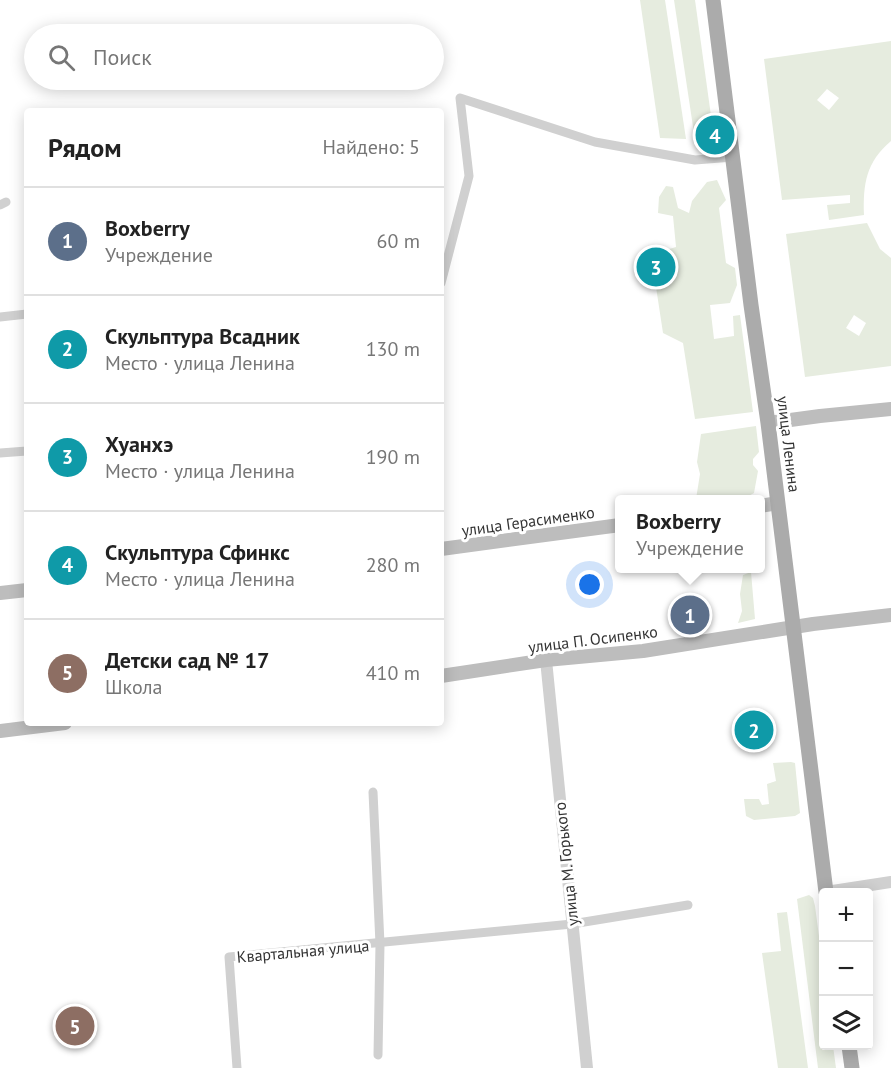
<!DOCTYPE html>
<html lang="ru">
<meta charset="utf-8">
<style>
:root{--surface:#fff;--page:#f6f6f6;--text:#222;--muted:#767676;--line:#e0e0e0;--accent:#e63946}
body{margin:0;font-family:"PT Sans",sans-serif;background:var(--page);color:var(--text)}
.controls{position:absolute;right:18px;bottom:18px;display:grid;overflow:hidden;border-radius:6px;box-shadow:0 3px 15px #0003}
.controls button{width:54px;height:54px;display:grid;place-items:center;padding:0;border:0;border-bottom:2px solid var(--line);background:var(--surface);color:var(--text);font:30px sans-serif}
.you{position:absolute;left:590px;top:585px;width:21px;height:21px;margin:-15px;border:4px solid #fff;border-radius:50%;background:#1a73e8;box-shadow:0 0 0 9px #1a73e833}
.badge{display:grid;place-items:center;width:39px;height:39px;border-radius:50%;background:var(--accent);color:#fff;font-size:20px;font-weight:700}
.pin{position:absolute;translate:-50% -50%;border:3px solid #fff;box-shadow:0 2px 6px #0006}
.popup{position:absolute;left:615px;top:495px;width:150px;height:78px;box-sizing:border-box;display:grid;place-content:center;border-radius:6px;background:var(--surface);filter:drop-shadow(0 2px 4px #0005);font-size:20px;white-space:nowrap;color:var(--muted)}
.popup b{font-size:22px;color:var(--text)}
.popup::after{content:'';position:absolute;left:50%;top:100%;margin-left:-12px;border:12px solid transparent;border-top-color:var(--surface)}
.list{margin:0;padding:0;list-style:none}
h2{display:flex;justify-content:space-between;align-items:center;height:78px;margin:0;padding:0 24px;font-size:26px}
h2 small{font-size:20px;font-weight:400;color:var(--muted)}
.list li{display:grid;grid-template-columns:39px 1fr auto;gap:18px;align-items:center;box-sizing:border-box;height:108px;padding:0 24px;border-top:2px solid var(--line)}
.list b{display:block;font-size:22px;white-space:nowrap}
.list p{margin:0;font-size:20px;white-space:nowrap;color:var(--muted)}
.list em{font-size:20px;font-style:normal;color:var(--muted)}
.icon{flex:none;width:33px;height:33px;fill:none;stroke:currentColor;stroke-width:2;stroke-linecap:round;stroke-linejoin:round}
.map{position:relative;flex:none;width:891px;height:1068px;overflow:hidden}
.search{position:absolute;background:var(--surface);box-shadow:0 3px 15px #0003;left:24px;top:24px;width:420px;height:66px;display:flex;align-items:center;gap:15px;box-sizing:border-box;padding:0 21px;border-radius:33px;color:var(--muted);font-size:22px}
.panel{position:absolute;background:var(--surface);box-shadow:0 3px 15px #0003;left:24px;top:108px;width:420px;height:618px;border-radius:6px}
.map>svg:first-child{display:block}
.green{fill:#e6ecdf;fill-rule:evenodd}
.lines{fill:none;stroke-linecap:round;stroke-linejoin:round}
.minor{stroke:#d0d0d0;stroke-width:9}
.tertiary{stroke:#d0d0d0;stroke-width:12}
.secondary{stroke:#bdbdbd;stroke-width:14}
.primary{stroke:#ababab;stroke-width:15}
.labels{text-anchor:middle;stroke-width:6;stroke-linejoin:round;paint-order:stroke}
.street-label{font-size:16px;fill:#333;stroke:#fff}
</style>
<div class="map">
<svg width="891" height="1068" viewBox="0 0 891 1068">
<rect width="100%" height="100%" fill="#fff"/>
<g class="green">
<path d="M640,0H665L686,139L660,138Z"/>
<path d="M674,0H695L712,123L695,140Z"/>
<path d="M891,41V141C866,162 863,184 864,215L829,220L827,205L850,203V195L782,200L764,59ZM827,89L839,98L829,110L817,100Z"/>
<path d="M717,180L726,200L719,208L726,263L735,268L737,285L730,303L710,305L714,339L734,336L733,316L740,315L753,412L695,419L683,343L663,333L656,287L671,284L666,250L676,247L673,216L658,213L659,197L666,186L673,187L678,208L689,213L692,201L707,182Z"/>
<path d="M867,223L880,249L891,258V366L805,377L786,234ZM854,315L866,323L859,336L846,328Z"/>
<path d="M756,426L759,452L753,459V465L758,471L754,493L743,499H696L700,474L697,462L701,434Z"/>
<path d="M751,572L755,619L738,623L742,611L740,594L743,575Z"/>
<path d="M791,762L795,763L800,813L795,816L754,820L746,816L744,799H759L762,805L769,804L767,784L776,781L773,763Z"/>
<path d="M809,895L813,898L815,906L824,974V1046H833L836,1068H818L797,899Z"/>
<path d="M787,912L808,1068H778L762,953L781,951L777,913Z"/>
</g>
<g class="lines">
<g class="minor">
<path d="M0,205L6,202"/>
<path d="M441,283L469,176L460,98L595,142L695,160L733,157"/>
<path d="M0,317L27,314"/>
<path d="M0,453L27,451"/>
<path d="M373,792L380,944L378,1055"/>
<path d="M237,1068L229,957L572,924L688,905"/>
</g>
<g class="tertiary">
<path d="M546,660L587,1068"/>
<path d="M826,892L891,882"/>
</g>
<g class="secondary">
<path d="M768,423L820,416L891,409"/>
<path d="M760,506L778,503"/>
<path d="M441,549L620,525"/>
<path d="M0,593L27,590"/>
<path d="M441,676L546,660L643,651L813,624L891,615"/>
<path d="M0,731L65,723"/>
</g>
<g class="primary">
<path d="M713,0L751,305L768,423L826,892"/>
<path d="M849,1046L852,1068"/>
</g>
</g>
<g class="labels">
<g class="street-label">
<text transform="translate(789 444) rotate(83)" y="6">улица Ленина</text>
<text transform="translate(528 521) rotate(-8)" y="6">улица Герасименко</text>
<text transform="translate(593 639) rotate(-7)" y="6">улица П. Осипенко</text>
<text transform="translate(566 864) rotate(-96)" y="6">улица М. Горького</text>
<text transform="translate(303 951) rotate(-5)" y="6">Квартальная улица</text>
</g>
</g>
</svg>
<div class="controls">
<button>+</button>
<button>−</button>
<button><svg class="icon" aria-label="layers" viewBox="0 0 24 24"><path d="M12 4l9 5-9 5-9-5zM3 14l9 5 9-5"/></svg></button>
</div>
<div class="you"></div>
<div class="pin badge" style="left:690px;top:615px;background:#5c6f8a">1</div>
<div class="popup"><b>Boxberry</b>Учреждение</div>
<div class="pin badge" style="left:754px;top:730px;background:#0f9aa8">2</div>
<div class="pin badge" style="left:656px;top:267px;background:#0f9aa8">3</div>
<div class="pin badge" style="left:715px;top:135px;background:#0f9aa8">4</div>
<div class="pin badge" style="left:75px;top:1026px;background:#8d6e63">5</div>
<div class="search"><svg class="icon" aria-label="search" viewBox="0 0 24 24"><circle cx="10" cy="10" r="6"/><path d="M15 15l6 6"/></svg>Поиск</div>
<section class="panel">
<h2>Рядом<small>Найдено: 5</small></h2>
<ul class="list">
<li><span class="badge" style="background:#5c6f8a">1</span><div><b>Boxberry</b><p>Учреждение</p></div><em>60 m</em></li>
<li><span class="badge" style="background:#0f9aa8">2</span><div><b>Скульптура Всадник</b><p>Место · улица Ленина</p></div><em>130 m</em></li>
<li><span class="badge" style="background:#0f9aa8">3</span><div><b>Хуанхэ</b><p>Место · улица Ленина</p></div><em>190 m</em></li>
<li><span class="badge" style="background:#0f9aa8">4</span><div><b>Скульптура Сфинкс</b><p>Место · улица Ленина</p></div><em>280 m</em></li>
<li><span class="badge" style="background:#8d6e63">5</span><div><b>Детски сад № 17</b><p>Школа</p></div><em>410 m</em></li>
</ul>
</section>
</div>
